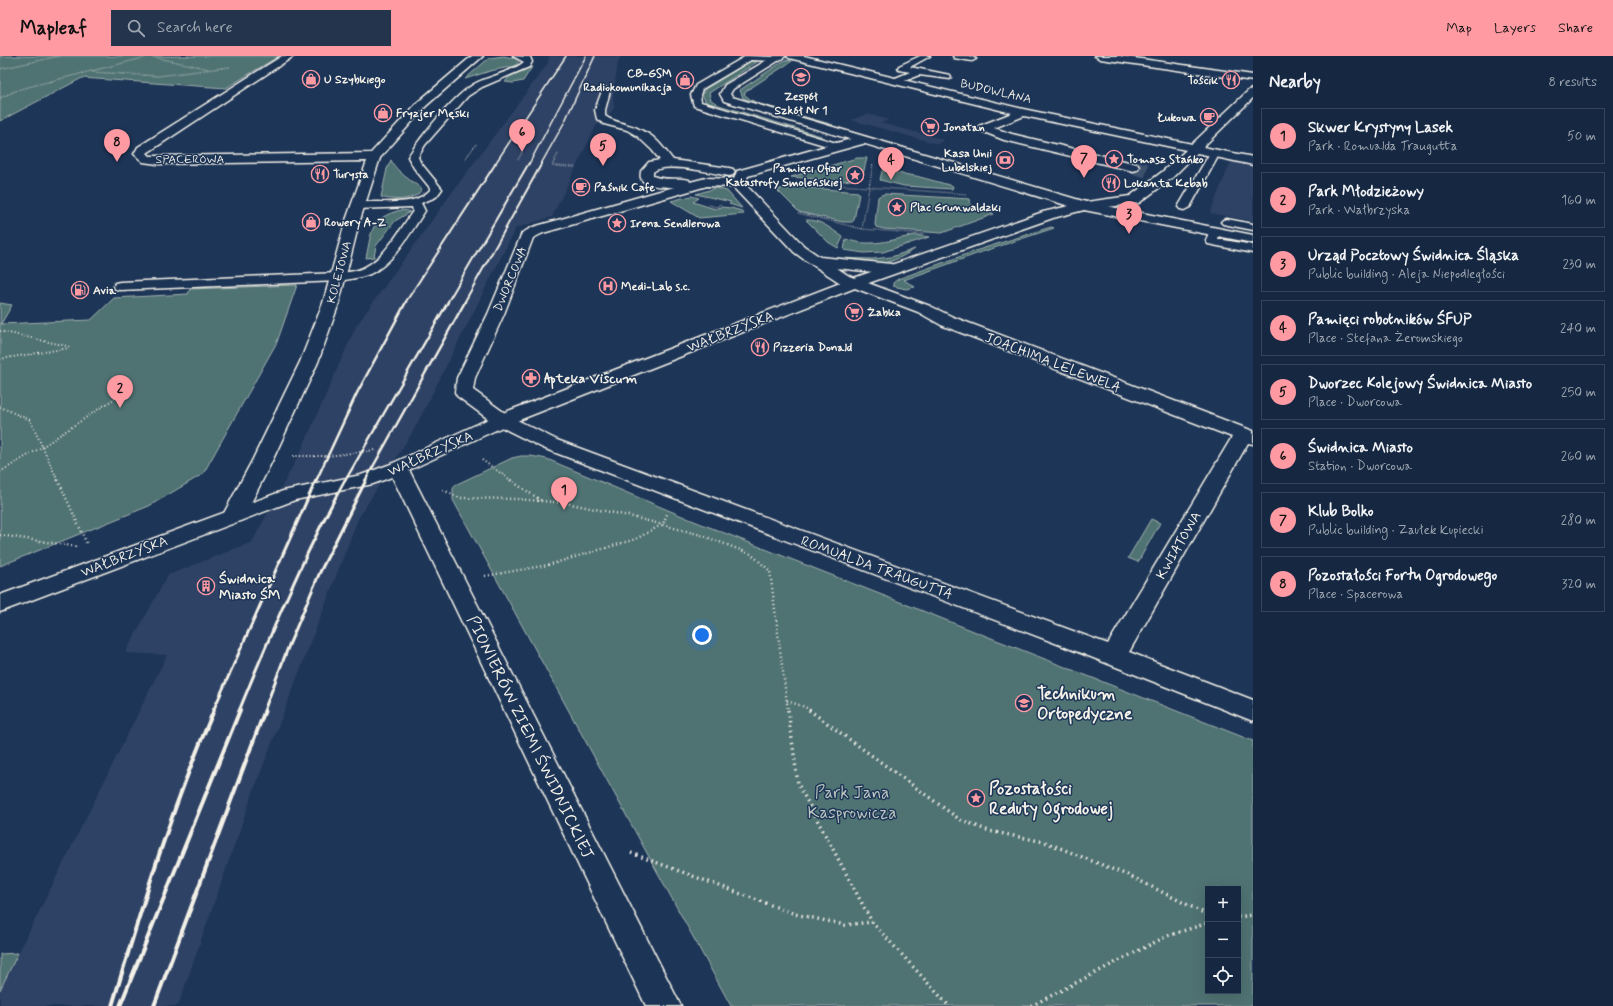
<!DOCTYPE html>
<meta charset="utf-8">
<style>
:root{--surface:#162841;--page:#23344c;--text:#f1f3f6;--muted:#9ea6b1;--line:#35445a;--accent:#ff9aa2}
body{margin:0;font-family:Mynerve,sans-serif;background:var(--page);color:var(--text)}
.controls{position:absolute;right:12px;bottom:12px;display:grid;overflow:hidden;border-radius:0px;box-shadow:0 4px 16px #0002}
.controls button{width:36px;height:36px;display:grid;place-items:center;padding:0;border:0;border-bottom:1px solid var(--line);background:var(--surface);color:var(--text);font:20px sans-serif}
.you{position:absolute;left:702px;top:579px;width:14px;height:14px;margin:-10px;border:3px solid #fff;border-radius:50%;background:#1a73e8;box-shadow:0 0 0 6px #1a73e833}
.badge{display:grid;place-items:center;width:26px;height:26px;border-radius:50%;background:var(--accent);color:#111;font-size:13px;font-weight:700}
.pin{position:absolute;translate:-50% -33px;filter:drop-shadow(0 1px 2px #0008)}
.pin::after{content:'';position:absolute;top:21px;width:14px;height:12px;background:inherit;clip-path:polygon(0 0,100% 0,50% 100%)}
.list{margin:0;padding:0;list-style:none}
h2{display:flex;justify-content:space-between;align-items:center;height:52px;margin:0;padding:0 16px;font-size:17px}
h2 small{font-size:13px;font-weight:400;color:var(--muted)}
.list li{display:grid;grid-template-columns:26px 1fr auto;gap:12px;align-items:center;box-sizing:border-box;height:56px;margin:0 8px 8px;padding:0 8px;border:1px solid var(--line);border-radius:0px}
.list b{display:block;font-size:15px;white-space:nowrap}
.list p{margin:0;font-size:13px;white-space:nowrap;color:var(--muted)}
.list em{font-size:13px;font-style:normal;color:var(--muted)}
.icon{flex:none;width:22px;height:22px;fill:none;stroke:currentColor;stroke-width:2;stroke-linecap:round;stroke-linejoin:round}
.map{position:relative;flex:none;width:1253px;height:950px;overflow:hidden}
header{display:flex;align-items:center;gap:24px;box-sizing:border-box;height:56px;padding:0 20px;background:var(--accent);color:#111}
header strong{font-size:19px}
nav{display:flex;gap:22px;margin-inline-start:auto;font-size:14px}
.search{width:280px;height:36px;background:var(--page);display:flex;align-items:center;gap:10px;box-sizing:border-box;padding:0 14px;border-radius:0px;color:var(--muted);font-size:15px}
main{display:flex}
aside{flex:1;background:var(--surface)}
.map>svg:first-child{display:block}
.built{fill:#2d4265}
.green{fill:#507273;stroke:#a2b2ae;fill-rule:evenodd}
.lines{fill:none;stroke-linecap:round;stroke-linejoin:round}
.street-tunnel{stroke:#3d516d;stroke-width:14;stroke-dasharray:14 7;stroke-linecap:butt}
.lane-casing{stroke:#f4f1e8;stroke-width:3}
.street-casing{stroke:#f4f1e8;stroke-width:3}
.secondary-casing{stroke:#f4f1e8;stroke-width:3}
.path-far3{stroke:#f4f1e8;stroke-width:1.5;stroke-dasharray:0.5 1.5;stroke-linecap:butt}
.path-far2{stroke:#f4f1e8;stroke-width:2;stroke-dasharray:1 2.5;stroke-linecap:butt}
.path-far1{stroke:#f4f1e8;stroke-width:2.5;stroke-dasharray:1 3;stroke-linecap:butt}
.path{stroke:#f4f1e8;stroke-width:3.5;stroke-dasharray:1.5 4;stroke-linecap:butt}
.lane{fill:#1d3557;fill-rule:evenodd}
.street{fill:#1d3557;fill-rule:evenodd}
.secondary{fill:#1d3557;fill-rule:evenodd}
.rail-far4{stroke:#f4f1e8;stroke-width:1.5}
.rail-far3{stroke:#f4f1e8;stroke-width:2}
.rail-far2{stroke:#f4f1e8;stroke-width:2.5}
.rail-far1{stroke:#f4f1e8;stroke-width:3}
.rail{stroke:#f4f1e8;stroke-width:4}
.labels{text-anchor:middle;stroke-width:3;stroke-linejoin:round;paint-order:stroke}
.far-poi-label{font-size:12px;font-weight:bold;fill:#f4f1e8;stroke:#1d3557;text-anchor:start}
.far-street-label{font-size:12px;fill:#f4f1e8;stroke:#1d3557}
.street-label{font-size:14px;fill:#f4f1e8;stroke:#1d3557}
.poi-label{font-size:14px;font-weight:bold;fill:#f4f1e8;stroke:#1d3557;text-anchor:start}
.near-poi-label{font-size:17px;font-weight:bold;fill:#f4f1e8;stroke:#1d3557;text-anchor:start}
.near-street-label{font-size:17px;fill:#f4f1e8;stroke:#1d3557}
.near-park-label{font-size:17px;fill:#bbc5bf;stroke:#1d3557}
</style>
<header>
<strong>Mapleaf</strong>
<div class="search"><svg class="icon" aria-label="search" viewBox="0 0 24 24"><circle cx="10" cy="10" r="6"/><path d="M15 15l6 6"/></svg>Search here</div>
<nav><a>Map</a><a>Layers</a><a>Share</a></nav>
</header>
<main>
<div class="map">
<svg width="1253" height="950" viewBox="0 0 1253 950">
<rect width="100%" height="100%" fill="#1d3557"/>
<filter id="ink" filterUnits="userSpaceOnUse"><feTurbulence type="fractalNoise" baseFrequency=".025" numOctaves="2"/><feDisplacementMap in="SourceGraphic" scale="8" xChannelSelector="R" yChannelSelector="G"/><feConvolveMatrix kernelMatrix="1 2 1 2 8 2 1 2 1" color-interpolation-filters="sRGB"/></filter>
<g filter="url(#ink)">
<g class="built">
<path d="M549,0H621L618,6L613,42L614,52L603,68H597L552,161L516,172L415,372L358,463L252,739L178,950H0V934L167,599L125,597L168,519L252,486L302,393L356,270L453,135L548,7Z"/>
<path d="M867,58L889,64L881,67L945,84L937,88L851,64Z"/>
<path d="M1232,103L1253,107V165L1210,157Z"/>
</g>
<g class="green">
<path d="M0,0H279L226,32L82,22L0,65Z"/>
<path d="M504,0L520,4L515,10L490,15L465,23L489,2Z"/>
<path d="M754,3L760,4L709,37L711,44L719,49L821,80V82L719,52L706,46L702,39L705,33Z"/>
<path d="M785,4L792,5L746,35L744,38L751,44L760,48L833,69L758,48L743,42L740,34Z"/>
<path d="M532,11L523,25L513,27L505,26L510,20Z"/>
<path d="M857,102H867L862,122L844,125L791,121Z"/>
<path d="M391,104C396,116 412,125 422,133C416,145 393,145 381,141L387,113Z"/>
<path d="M882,115L916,120L953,130L952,133L904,130L880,124Z"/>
<path d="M791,130L858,136L859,138L854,164L852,166H843L799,156L777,134Z"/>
<path d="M716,132L727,135L742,152L729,148L731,146L696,138Z"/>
<path d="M885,138L970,143L971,152L985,153L994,158L942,177L884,173L876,171L875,168L878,141L881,139Z"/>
<path d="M691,140L699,142L693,146L715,153L721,151L731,152L742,155L744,158L699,162L671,145Z"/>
<path d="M401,154L408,155L410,156L395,165L376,190L374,201L366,202C372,174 370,162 401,154Z"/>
<path d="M806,164C820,163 831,173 843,181L838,192L828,186Z"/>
<path d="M1051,171L1054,172L982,196L904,224L915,231L906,233L893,230V227L898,223L978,194Z"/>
<path d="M915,179L929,181L883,196L864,197L844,194L846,183C869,192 892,184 915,179Z"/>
<path d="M915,193C907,198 898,203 889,206C873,210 852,207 837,202L873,203L891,201Z"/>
<path d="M297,229L277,286L203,418L149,450L0,510V247L12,249L1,268L91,264L114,242L188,238L190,233Z"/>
<path d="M521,400H531L547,403L694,465L1253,685V950H731L453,444V433L455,429L512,402ZM1208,833H1238V935H1208Z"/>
<path d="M1151,463L1160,467L1138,506L1128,502Z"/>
<path d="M18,897L0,934V898Z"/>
</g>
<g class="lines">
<path class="street-tunnel" d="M1133,111L1149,115"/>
<defs>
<g id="lane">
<path d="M513,0L530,1L532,6L529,11L482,31L468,40L425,89L418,101L420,106L442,133L436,141L421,147L425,155C410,177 395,206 370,218C360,222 349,223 339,225L120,234L115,233L114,230L115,227L120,226L339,217C345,216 352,216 358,214C383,206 399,175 413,155L412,151L357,153L353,152L351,150L353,148C377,142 413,154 431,133L414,112L408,101C421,80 455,38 476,27C490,20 512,16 524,6Z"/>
<path d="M746,0L775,1L779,3L775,5L751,4L702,33L700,39L701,46L843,89L845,91L843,93H837L694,50L691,39L696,29Z"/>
<path d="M920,0H930L910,11L950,19L951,21L950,23L919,19L899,27H893L892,25L893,23L910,16L899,14L898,12L899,10Z"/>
<path d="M953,0H969L976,3L972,5L954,2Z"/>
<path d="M606,32L610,35L605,54V60C617,69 636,67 647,79L645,81H639L627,74L604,68L597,63L595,54L602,35Z"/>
<path d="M1215,94L1220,97L1190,151L1184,154L1180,153L1178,151L1210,97Z"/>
<path d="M1227,163L1253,168V174L1223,168L1221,166L1223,164Z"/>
<path d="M1214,172L1218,173L1220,175L1218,183L1253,189V197L1208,188L1206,185L1210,173Z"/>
</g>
<g id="street">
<path d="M282,0H294L147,97L150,100H157L371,97L418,46L472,0H483L426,50L380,102L359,167L339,247L318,306L273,403L245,459L242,464L234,466L226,464L223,459L253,403L300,306L323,247L345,167L367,105L157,108L143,106L134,98L138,91Z"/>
<path d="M787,0H804L1023,53L1192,88L1249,34L1253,33V42L1203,91L1253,101V109L1197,97L1172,122L1139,147L1084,154L1079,153L1077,150L1079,147L1130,140L1162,116L1186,94L1024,60L994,72L1012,78L1137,108L1139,111L1137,114L1133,115L1004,84L979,74L977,72L979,70L1012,57L789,2Z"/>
<path d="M1095,0H1120L1253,19V25L1100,3Z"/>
<path d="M642,75C655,79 665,94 673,104L729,112L733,113L735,116L733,119L729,120C713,117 664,105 653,116V120C665,125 677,121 689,124L690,126L706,122L734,123L737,115L858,81H866L868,84L866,87L748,120L745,128L804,190L820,201L891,208L896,210L899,213L896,216L891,218L837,212L849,220L930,250L953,261L1253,375V388L1248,387L1129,596L1253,644V665L1063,590L543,392L495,368L457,340L455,336L457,322L488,258L522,177L533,171L674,131C667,131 643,131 641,122C640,120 641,117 641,115L649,106L660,104L652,94L636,79L638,77ZM707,130L733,131L794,196L802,202L839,226L918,256L941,269L1232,381L1108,588L557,384L509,360L473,334L475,322L504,258L533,182L543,177Z"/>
<path d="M398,406L405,408L408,412L681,950H646L388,412L391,408Z"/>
</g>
<path id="secondary" d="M774,0H786L733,33L730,38L732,41L1086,146L1253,179V187L1084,154L1053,162L860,230L509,368L405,416L373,428L295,444L0,556V539L283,435L361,419L391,408L495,360L848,224L1043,156L1069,150L724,45L720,38L725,29Z"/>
</defs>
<use href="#lane" class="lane-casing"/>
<use href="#street" class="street-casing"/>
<use href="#secondary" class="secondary-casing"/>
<g class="path-far3">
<path d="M149,0L209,13"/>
<path d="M0,13L60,0"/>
<path d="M92,16L158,20L230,11"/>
<path d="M0,42L20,33L151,0"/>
<path d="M558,98L552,110L575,111"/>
<path d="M465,103L477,87"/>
<path d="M518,104L522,96"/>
<path d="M796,126L967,138"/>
<path d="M709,149L716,151L721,148"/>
<path d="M798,157L862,173L873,108"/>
<path d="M862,173L924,178"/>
</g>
<g class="path-far2">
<path d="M0,275L71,291"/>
<path d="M0,303L69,292"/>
<path d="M0,351L30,364L58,425"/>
<path d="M293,400H328L375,394"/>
<path d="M482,404L512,425"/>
<path d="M0,416L42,391L124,336"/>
</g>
<g class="path-far1">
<path d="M58,424L87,488"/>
<path d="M510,424L542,445"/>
<path d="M443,434L460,442L517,443L566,447L629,460L701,479L751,498L770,515L788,655"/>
<path d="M0,479L79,491"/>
<path d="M485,520L548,509L636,483L663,468L667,458"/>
<path d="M787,645L805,651L811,655"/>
</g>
<g class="path">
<path d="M788,654L798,728L872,866L949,950"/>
<path d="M809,654L959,763L989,775L1045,786L1132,821L1208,859"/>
<path d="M631,797L795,858L845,869L872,866"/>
<path d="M1238,861L1253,859"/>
<path d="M1031,950L1167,880L1208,867"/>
</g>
<use href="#lane" class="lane"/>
<use href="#street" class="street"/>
<use href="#secondary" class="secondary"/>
<g class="rail-far4">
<path d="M495,108L566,0"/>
<path d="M529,108L586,0"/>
<path d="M541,108L564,67L595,0"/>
</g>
<g class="rail-far3">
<path d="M405,247L496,107"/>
<path d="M447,247L529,107"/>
<path d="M464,247L542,107"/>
</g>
<g class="rail-far2">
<path d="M316,425L357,337L406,246"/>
<path d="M345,425L448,246"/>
<path d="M365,425L465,246"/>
</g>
<g class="rail-far1">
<path d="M213,655L316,424"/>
<path d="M239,655C271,577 304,498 345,424"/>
<path d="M264,655L289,589L320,516L366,424"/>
</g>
<g class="rail">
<path d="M112,950C142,850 172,750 214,654"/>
<path d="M120,950L240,654"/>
<path d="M154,950L265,654"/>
</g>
</g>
</g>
<defs>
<symbol id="school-ring" viewBox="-11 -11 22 22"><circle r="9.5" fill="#1d3557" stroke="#ff9aa2" stroke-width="1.5"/><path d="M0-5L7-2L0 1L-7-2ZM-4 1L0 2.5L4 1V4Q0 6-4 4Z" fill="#ff9aa2"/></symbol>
<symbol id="shop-ring" viewBox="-11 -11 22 22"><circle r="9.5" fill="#1d3557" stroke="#ff9aa2" stroke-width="1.5"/><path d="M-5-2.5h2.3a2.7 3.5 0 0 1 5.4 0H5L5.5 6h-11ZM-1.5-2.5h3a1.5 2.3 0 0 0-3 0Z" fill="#ff9aa2"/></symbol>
<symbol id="restaurant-ring" viewBox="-11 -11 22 22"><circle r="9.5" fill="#1d3557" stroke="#ff9aa2" stroke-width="1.5"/><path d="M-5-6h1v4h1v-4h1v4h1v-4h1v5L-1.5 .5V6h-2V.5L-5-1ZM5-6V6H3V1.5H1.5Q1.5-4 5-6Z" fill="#ff9aa2"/></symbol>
<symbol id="cafe-ring" viewBox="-11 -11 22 22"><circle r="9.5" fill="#1d3557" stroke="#ff9aa2" stroke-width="1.5"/><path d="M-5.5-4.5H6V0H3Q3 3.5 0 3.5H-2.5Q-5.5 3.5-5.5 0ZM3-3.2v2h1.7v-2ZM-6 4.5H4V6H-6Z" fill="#ff9aa2"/></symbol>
<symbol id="supermarket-ring" viewBox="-11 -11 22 22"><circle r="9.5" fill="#1d3557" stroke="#ff9aa2" stroke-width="1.5"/><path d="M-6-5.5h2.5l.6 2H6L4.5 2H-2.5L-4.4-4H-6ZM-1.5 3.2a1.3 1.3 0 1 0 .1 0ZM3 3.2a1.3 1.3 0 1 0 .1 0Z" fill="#ff9aa2"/></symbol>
<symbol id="sight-ring" viewBox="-11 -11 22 22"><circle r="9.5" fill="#1d3557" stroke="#ff9aa2" stroke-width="1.5"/><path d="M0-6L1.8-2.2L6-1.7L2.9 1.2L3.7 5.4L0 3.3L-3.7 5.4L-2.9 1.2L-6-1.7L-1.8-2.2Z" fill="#ff9aa2"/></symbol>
<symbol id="bank-ring" viewBox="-11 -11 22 22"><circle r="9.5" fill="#1d3557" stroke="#ff9aa2" stroke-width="1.5"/><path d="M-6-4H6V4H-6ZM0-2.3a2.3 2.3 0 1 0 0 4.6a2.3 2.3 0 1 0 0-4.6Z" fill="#ff9aa2"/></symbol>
<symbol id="hospital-ring" viewBox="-11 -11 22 22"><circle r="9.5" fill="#1d3557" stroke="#ff9aa2" stroke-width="1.5"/><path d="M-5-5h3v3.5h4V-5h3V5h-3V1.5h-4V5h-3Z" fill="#ff9aa2"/></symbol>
<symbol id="fuel-ring" viewBox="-11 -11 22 22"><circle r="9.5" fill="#1d3557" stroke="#ff9aa2" stroke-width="1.5"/><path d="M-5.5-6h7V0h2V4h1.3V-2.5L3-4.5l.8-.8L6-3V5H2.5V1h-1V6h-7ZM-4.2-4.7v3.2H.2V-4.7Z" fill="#ff9aa2"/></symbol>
<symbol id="pharmacy-ring" viewBox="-11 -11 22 22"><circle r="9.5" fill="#1d3557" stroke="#ff9aa2" stroke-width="1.5"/><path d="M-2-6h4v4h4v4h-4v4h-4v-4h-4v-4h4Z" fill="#ff9aa2"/></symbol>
<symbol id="building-ring" viewBox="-11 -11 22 22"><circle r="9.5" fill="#1d3557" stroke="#ff9aa2" stroke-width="1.5"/><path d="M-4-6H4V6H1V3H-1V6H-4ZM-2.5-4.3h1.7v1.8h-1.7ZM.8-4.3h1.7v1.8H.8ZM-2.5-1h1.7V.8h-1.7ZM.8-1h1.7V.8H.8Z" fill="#ff9aa2"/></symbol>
</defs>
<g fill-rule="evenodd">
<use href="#school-ring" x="791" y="11" width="20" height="20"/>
<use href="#shop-ring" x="301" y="13" width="20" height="20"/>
<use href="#shop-ring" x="675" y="14" width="20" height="20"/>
<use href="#restaurant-ring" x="1221" y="14" width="20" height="20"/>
<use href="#shop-ring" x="373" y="47" width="20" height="20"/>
<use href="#cafe-ring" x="1199" y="51" width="20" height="20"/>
<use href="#supermarket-ring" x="920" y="61" width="20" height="20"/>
<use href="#sight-ring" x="1104" y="93" width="20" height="20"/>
<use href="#bank-ring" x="995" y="94" width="20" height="20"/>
<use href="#restaurant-ring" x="310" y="108" width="20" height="20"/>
<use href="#sight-ring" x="845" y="109" width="20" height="20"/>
<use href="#restaurant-ring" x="1101" y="117" width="20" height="20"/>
<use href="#cafe-ring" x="571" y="121" width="20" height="20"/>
<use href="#sight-ring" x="887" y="141" width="20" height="20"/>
<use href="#shop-ring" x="301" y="156" width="20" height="20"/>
<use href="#sight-ring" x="607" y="157" width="20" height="20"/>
<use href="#hospital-ring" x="598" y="220" width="20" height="20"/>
<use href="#fuel-ring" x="70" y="224" width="20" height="20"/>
<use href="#supermarket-ring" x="844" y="246" width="20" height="20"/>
<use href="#restaurant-ring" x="750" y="281" width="20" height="20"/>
<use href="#pharmacy-ring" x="521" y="312" width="20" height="20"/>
<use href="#building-ring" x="196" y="520" width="20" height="20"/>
<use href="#school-ring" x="1014" y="637" width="20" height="20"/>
<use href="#sight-ring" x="966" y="732" width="20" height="20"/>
</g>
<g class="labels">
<g class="far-poi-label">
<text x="672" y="21" text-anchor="end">CB-GSM<tspan x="672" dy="14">Radiokomunikacja</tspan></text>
<text x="324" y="27">U Szybkiego</text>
<text x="1218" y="28" text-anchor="end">Tościk</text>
<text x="801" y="44" text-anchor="middle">Zespół<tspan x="801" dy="14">Szkół Nr 1</tspan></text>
<text x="396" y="61">Fryzjer Męski</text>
<text x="1196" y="65" text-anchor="end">Łukowa</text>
<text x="943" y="75">Jonatan</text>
<text x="992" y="101" text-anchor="end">Kasa Unii<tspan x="992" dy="14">Lubelskiej</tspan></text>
<text x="1127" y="107">Tomasz Stańko</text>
<text x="842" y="116" text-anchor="end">Pamięci Ofiar<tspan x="842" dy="14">Katastrofy Smoleńskiej</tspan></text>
<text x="333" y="122">Turysta</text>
<text x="1124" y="131">Lokanta Kebab</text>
<text x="594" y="135">Paśnik Cafe</text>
<text x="910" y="155">Plac Grunwaldzki</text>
<text x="324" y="170">Rowery A-Z</text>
<text x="630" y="171">Irena Sendlerowa</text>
<text x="621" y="234">Medi-Lab s.c.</text>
<text x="93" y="238">Avia</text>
<text x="867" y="260">Żabka</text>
<text x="773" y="295">Pizzeria Donald</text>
</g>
<g class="far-street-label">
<text transform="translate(996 35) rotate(13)" y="4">BUDOWLANA</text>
<text x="190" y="107">SPACEROWA</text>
<text transform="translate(339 216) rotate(-75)" y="4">KOLEJOWA</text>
<text transform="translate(510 223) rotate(-68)" y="4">DWORCOWA</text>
</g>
<g class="street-label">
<text transform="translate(730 275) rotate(-21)" y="5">WAŁBRZYSKA</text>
<text transform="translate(1053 306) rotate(21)" y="5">JOACHIMA LELEWELA</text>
<text transform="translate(430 397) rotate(-24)" y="5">WAŁBRZYSKA</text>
<text transform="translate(1178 489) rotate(-60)" y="5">KWIATOWA</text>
<text transform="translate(124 500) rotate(-21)" y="5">WAŁBRZYSKA</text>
<text transform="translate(877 511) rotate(20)" y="5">ROMUALDA TRAUGUTTA</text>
</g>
<g class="poi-label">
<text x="544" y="327">Apteka Viscum</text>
<text x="219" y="527">Świdnica<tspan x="219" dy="16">Miasto ŚM</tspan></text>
</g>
<g class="near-poi-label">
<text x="1037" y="643">Technikum<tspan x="1037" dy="20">Ortopedyczne</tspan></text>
<text x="989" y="738">Pozostałości<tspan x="989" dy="20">Reduty Ogrodowej</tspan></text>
</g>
<g class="near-street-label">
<text transform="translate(531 681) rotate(64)" y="6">PIONIERÓW ZIEMI ŚWIDNICKIEJ</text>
</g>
<g class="near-park-label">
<text x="852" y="742">Park Jana<tspan x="852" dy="20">Kasprowicza</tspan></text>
</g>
</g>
</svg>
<div class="controls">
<button>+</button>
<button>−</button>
<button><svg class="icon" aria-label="locate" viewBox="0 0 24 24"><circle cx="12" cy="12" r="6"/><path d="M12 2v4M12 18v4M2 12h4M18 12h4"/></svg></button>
</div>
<div class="you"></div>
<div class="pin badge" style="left:564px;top:454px">1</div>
<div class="pin badge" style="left:120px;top:352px">2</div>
<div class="pin badge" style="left:1129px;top:178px">3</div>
<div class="pin badge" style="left:891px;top:124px">4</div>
<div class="pin badge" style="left:603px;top:110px">5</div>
<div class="pin badge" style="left:522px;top:96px">6</div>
<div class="pin badge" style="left:1084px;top:122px">7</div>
<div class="pin badge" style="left:117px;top:106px">8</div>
</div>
<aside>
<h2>Nearby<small>8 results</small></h2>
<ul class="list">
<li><span class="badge">1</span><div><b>Skwer Krystyny Lasek</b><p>Park · Romualda Traugutta</p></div><em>50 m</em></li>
<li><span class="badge">2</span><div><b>Park Młodzieżowy</b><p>Park · Wałbrzyska</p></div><em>160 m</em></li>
<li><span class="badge">3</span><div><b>Urząd Pocztowy Świdnica Śląska</b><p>Public building · Aleja Niepodległości</p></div><em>230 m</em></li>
<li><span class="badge">4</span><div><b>Pamięci robotników ŚFUP</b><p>Place · Stefana Żeromskiego</p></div><em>240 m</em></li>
<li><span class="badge">5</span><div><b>Dworzec Kolejowy Świdnica Miasto</b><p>Place · Dworcowa</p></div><em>250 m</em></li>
<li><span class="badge">6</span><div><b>Świdnica Miasto</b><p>Station · Dworcowa</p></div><em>260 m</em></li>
<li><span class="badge">7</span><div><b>Klub Bolko</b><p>Public building · Zaułek Kupiecki</p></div><em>280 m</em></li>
<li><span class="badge">8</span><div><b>Pozostałości Fortu Ogrodowego</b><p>Place · Spacerowa</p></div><em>320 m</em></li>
</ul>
</aside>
</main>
